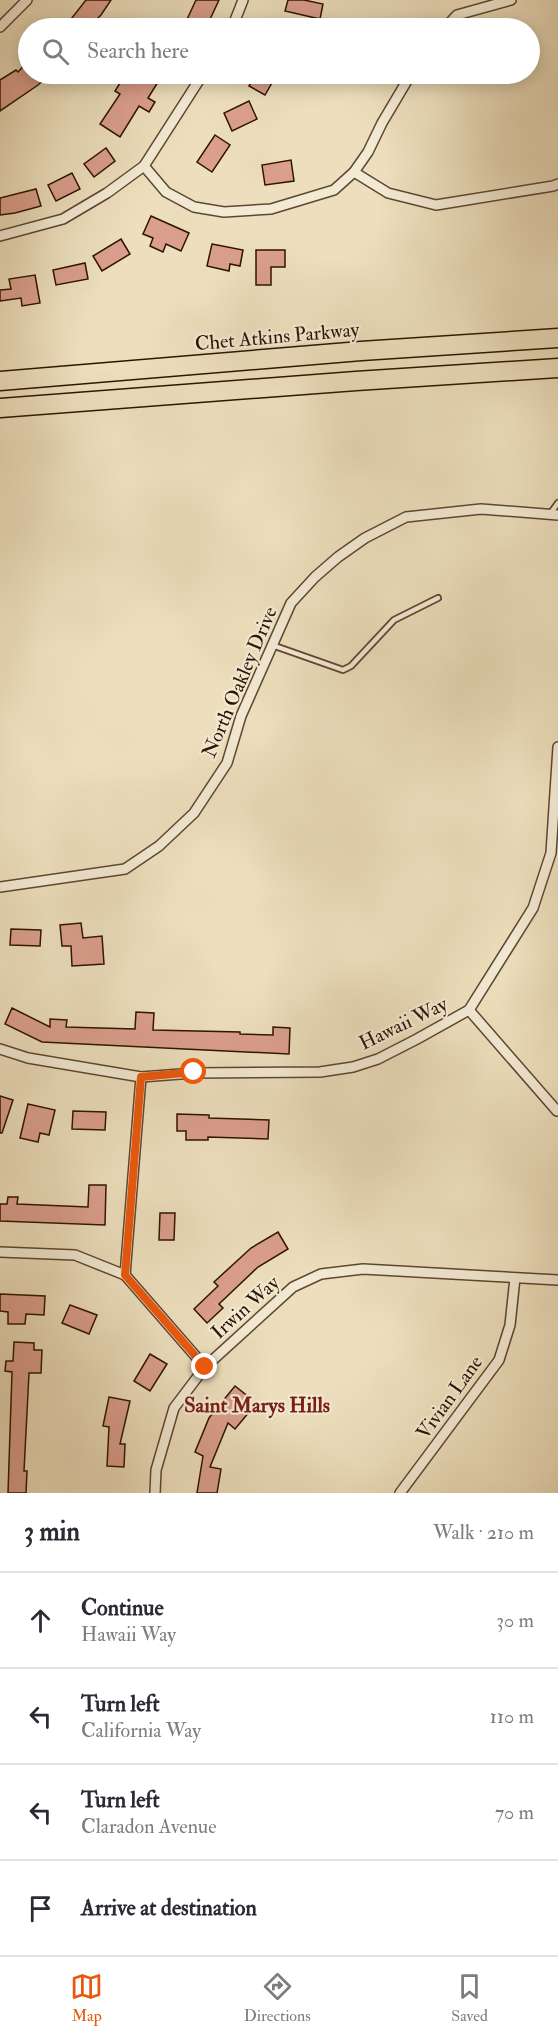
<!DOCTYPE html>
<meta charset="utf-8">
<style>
:root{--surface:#fff;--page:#f2f2f3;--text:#2b2b33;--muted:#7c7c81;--line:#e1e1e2;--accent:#ea580c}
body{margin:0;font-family:"IM FELL Double Pica",serif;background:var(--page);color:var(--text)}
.stop{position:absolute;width:18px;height:18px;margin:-14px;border:4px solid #ea580c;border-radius:50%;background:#fff}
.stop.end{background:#ea580c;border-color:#fff;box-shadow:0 2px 6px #0008}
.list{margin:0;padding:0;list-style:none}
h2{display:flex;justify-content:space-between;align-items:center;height:78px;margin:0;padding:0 24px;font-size:26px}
h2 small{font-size:20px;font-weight:400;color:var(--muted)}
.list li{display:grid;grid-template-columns:39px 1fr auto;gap:18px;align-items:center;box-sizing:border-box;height:96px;padding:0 24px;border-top:2px solid var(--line)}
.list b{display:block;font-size:22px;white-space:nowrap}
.list p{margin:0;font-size:20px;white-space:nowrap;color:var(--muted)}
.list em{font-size:20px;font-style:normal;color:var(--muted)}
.icon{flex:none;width:33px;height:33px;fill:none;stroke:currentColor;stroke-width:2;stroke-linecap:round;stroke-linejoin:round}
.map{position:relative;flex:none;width:558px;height:1493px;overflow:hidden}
.search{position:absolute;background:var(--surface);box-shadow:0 3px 15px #0003;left:18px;right:18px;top:18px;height:66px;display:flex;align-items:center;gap:15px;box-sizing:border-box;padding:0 21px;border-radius:33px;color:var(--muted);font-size:22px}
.sheet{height:462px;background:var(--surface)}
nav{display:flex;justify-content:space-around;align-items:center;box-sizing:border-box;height:84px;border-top:2px solid var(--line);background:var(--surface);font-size:16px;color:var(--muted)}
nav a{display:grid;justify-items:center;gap:3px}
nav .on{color:var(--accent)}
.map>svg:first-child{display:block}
.building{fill:#db9f8d;stroke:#2e1302;stroke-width:1.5}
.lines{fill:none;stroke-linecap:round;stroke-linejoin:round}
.lane-casing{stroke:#5e4631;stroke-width:8}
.street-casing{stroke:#5e4631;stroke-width:12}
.highway-casing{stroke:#2e1302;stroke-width:21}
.lane{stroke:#f3ead4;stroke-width:4.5}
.street{stroke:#f3ead4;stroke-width:9}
.highway{stroke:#eddfbd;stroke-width:18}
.route{stroke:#ea580c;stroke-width:8}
.labels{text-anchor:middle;stroke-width:4.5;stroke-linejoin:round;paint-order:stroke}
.street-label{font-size:20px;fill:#2e1302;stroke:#f3ead4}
.neighbourhood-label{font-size:21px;font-weight:bold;fill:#7a1f14;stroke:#f3ead4}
</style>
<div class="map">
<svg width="558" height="1493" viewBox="0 0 558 1493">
<rect width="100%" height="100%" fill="#eddfbd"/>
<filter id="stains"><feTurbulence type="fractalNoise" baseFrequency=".00333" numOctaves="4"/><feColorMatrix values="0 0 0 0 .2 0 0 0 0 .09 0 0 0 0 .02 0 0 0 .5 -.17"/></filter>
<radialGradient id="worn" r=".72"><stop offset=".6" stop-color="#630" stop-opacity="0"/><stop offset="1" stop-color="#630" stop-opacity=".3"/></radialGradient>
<g class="building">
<path d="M86,0H111L101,15L88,28H64Z"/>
<path d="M196,0H219L206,28H183Z"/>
<path d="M288,0H304L323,4L320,19L285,11Z"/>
<path d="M28,61V74H50L38,85L0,111V80L16,70L18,72Z"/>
<path d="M137,74H163L148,98L155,102L149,112L139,106L120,137L100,124L120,94L115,91L125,75L133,80Z"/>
<path d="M256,74H277L265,95L249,86Z"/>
<path d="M249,101L257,119L232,131L224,113Z"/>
<path d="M215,135L230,145L212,172L197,162Z"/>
<path d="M106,148L115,161L94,177L84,164Z"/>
<path d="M291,160L294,181L265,185L262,165Z"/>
<path d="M72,173L80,189L56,201L48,185Z"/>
<path d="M36,189L41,206L15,213L0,215V198Z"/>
<path d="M151,216L189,233L181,251L166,244L163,252L150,246L153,238L143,234Z"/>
<path d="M121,239L130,254L102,271L93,256Z"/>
<path d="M212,244L243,250L240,266L230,264L229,271L207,266Z"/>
<path d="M256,250H285V267H271V285H256Z"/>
<path d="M85,263L88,279L56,285L53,270Z"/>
<path d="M35,275L40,303L22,306L21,298L0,301V290L11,289L9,279Z"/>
<path d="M81,923L83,938L102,936L104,964L72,966L71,946H62L60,925Z"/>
<path d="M11,929L41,930L40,946L10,945Z"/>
<path d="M12,1008L50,1027V1019L67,1020L66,1027L135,1029L136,1012L154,1013L153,1030L240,1032V1034L273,1035V1027L290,1028L289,1054L42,1042L5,1024Z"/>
<path d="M0,1096L13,1100L2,1133H0Z"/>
<path d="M28,1104L55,1110L49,1135L40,1133L38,1142L20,1138Z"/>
<path d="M73,1111L106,1112L105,1130L72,1129Z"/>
<path d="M177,1114L209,1115V1118L269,1120L268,1139L208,1137V1140H186V1131H177Z"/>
<path d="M89,1185H106L105,1225L0,1221V1204H7L8,1197H18L17,1204L88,1207Z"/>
<path d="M160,1213H175L174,1240H159Z"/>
<path d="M278,1232L288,1249L258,1267L219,1304L223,1308L207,1323L194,1309L218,1286L214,1282L251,1248Z"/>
<path d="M0,1294L45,1296L44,1315L26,1314L25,1324H8V1312L0,1311Z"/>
<path d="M70,1305L97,1315L89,1334L62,1323Z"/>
<path d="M14,1342L34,1343V1350H42L41,1373H29L24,1471H27L26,1493H8L12,1372L5,1371L6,1361H13Z"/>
<path d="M150,1354L167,1364L150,1391L134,1381Z"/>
<path d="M235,1386L250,1398L244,1406L250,1411L235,1429L228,1423L210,1467L221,1469L217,1493H197L203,1456L195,1452L209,1418Z"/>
<path d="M109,1397L130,1401L120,1444H125L124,1467L107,1466L109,1427L103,1426Z"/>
</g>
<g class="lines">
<defs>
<g id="lane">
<path d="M550,514L558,503"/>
<path d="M272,645L343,670L351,666L394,620L438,598"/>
</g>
<g id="street">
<path d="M0,27L27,0"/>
<path d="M232,28L243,0"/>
<path d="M445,28L457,15L511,0"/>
<path d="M144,166L166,192L194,207L224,212L271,209L334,190L354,172L368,152L382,123L411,74"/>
<path d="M354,172L388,193L436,205L553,186L558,184"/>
<path d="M0,236L63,219L107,193L144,166L203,74"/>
<path d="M0,887L125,869L159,846L194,813L227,763L241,716L291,603L315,577L338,557L365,538L406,517L481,509L558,515"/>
<path d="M469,1010L557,1111"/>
<path d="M0,1049L28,1058L141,1077L194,1073L320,1072L353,1067L378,1059L417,1039L469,1010L533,908L551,853L558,747"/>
<path d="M0,1252L75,1255L125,1275L205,1367"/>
<path d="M125,1275L141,1077"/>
<path d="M155,1493L156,1470L174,1408L205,1367L293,1287L321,1274L363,1269L558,1280"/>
<path d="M400,1493L499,1360L510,1325L515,1278"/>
</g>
<g id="highway">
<path d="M0,381L361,351L558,338"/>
<path d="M0,408L356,381L558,368"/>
</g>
</defs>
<use href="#lane" class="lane-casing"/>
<use href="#street" class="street-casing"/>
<use href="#highway" class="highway-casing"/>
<use href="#lane" class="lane"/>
<use href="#street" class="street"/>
<use href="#highway" class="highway"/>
</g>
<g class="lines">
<path class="route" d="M194,1072L141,1077L125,1275L205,1367"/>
</g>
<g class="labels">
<g class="street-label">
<text transform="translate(277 336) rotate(-5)" y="7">Chet Atkins Parkway</text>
<text transform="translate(239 682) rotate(-67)" y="7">North Oakley Drive</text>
<text transform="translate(403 1023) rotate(-26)" y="7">Hawaii Way</text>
<text transform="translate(245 1307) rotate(-42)" y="7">Irwin Way</text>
<text transform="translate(449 1397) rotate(-54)" y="7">Vivian Lane</text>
</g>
<g class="neighbourhood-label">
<text x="257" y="1412">Saint Marys Hills</text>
</g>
</g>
<rect width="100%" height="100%" filter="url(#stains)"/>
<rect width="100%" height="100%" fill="url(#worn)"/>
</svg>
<div class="stop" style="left:194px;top:1072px"></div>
<div class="stop end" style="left:205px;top:1367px"></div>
<div class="search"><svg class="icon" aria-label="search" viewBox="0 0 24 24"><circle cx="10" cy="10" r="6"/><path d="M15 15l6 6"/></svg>Search here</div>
</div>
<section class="sheet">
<h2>3 min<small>Walk · 210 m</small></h2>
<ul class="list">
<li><svg class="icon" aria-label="ahead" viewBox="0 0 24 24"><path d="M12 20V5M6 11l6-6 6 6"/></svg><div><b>Continue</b><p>Hawaii Way</p></div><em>30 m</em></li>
<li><svg class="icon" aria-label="left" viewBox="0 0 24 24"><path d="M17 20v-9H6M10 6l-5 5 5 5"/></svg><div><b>Turn left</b><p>California Way</p></div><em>110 m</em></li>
<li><svg class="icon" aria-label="left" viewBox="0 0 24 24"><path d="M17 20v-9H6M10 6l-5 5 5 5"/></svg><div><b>Turn left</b><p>Claradon Avenue</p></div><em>70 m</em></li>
<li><svg class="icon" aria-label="arrive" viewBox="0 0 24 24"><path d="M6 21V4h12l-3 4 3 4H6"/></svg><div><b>Arrive at destination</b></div></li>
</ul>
</section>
<nav>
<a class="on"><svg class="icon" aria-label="map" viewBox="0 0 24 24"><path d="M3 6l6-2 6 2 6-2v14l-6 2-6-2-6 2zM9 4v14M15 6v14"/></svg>Map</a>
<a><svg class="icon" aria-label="directions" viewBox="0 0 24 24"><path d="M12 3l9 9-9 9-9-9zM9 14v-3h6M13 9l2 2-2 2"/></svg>Directions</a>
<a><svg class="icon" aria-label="saved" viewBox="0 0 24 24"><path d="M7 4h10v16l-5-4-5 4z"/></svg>Saved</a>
</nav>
